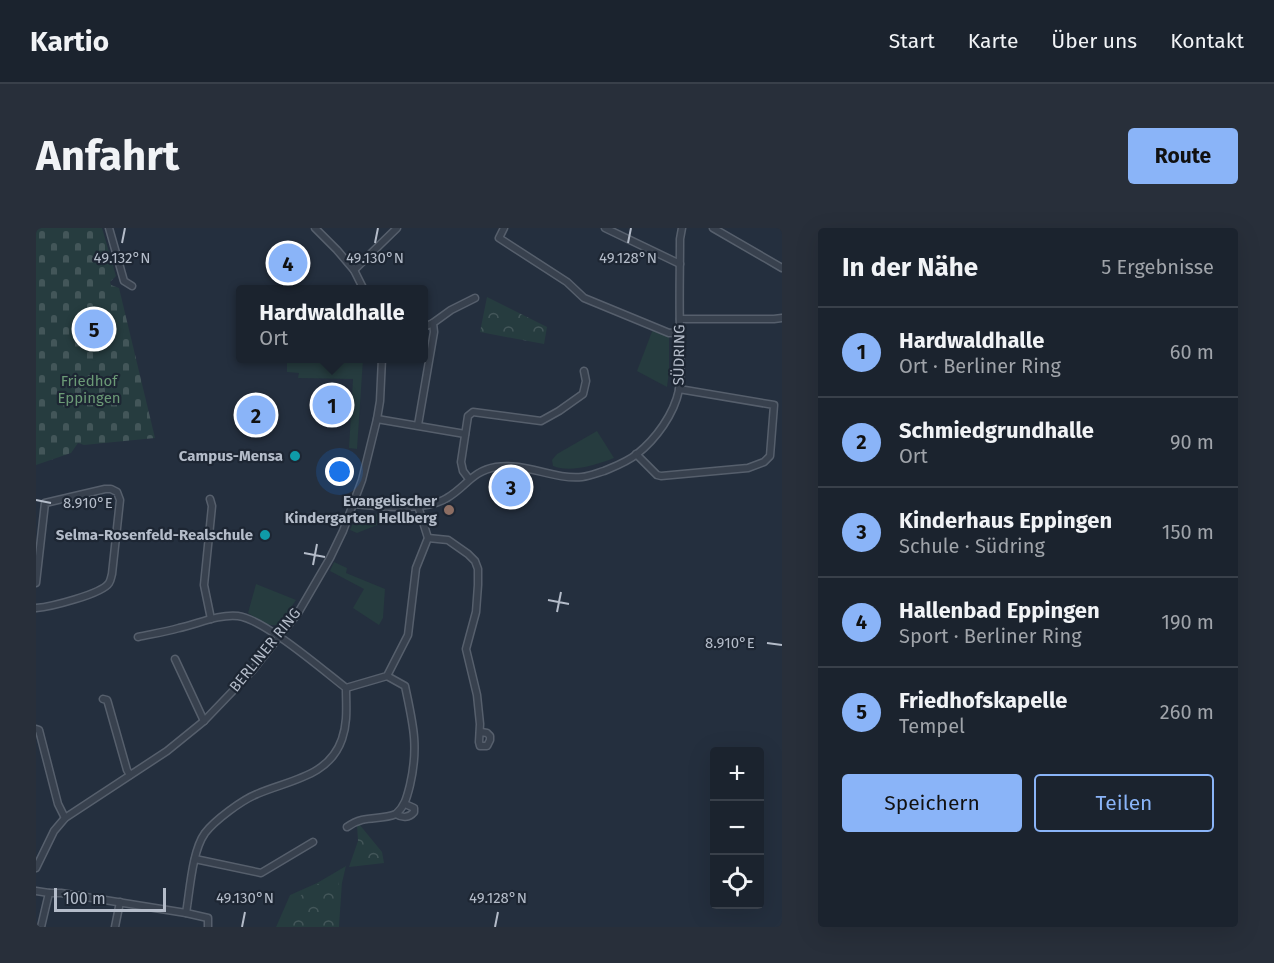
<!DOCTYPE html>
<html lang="de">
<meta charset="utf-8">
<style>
:root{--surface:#1b232e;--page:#282f3a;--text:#f1f3f6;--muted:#a0a4aa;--line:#39404a;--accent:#8ab4f8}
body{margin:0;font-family:"Fira Sans",sans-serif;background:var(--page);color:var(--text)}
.controls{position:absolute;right:18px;bottom:18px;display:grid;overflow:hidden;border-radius:6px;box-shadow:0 6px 24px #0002}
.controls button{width:54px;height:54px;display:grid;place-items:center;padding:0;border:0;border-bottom:2px solid var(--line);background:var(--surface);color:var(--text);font:30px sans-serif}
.scale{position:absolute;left:18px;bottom:15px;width:112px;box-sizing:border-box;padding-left:6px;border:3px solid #b4bcc9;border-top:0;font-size:16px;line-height:21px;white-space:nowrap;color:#b4bcc9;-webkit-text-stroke:4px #1d2633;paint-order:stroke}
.you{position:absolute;left:304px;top:244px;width:21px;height:21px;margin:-15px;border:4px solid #fff;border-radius:50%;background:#1a73e8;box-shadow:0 0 0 9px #1a73e833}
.badge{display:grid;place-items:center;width:39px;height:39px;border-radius:50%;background:var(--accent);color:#111;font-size:20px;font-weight:700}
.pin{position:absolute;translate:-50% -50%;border:3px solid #fff;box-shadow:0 2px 6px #0006}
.popup{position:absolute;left:200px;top:57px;width:192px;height:78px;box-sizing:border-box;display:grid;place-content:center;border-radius:6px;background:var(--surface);filter:drop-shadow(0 2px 4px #0005);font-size:20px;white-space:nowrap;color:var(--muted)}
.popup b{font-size:22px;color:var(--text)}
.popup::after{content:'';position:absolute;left:50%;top:100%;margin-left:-12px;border:12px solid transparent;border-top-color:var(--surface)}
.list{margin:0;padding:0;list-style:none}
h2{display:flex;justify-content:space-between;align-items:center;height:78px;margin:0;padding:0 24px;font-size:26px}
h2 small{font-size:20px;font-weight:400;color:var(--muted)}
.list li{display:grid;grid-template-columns:39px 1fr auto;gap:18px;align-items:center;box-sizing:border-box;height:90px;padding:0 24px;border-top:2px solid var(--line)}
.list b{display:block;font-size:22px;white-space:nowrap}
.list p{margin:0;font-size:20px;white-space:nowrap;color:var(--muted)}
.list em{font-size:20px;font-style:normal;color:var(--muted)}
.actions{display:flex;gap:12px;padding:18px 24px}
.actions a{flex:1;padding:14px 0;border:2px solid var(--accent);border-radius:6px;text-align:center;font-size:21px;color:var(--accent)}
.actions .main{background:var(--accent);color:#111}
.icon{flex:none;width:33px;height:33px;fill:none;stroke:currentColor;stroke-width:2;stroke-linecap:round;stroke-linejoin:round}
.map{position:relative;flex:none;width:746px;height:699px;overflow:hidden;border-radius:6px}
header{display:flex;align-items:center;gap:36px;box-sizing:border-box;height:84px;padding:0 30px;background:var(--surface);border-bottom:2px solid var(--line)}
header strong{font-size:28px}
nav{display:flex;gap:33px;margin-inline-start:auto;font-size:21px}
.intro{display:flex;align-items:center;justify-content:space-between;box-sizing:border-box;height:144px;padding:0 36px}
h1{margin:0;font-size:42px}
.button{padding:15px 27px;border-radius:6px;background:var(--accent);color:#111;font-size:21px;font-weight:700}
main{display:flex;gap:36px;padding:0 36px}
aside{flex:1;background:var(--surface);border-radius:6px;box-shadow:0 6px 24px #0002}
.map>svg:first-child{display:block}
.grass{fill:#263c3f}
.forest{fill:url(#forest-crowns)}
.cemetery{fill:url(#cemetery-stones)}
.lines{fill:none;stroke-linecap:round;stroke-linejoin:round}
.minor-casing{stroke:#565f6c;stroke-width:9}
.minor{stroke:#38414e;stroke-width:6}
.ticks{fill:none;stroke:#b4bcc9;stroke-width:2}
.culture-dot{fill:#0f9aa8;stroke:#1d2633;stroke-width:2}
.education-dot{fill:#8d6e63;stroke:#1d2633;stroke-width:2}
.labels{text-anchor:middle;stroke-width:4.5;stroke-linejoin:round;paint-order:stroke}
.street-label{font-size:15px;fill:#b4bcc9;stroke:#1d2633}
.park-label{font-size:15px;fill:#6b9a76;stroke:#1d2633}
.poi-label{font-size:15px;font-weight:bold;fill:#b4bcc9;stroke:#1d2633;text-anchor:end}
.ticks-label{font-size:15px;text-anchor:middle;fill:#b4bcc9;stroke:#1d2633;stroke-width:4.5;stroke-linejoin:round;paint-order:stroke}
</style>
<header>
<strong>Kartio</strong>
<nav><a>Start</a><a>Karte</a><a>Über uns</a><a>Kontakt</a></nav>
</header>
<div class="intro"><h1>Anfahrt</h1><a class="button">Route</a></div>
<main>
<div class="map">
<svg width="746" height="699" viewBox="0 0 746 699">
<defs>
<pattern id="forest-crowns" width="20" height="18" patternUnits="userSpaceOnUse" patternTransform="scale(1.5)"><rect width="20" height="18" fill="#263c3f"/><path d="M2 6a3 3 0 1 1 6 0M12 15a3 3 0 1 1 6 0" fill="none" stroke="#435659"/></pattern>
<pattern id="cemetery-stones" width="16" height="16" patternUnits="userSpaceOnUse" patternTransform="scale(1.5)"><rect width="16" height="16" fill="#263c3f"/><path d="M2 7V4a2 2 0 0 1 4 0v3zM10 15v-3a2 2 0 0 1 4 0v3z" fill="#435659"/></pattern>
</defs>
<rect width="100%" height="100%" fill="#242f3e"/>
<g class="grass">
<path d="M617,101L633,107V144L631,159L601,143Z"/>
<path d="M251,131H327L321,221L313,220L317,151L262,150L263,145L251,144Z"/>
<path d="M561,203L578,230C561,237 533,245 517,238L516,232L521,226Z"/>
<path d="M346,286V292L341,294V297L321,305L314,302C321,285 329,287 346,286Z"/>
<path d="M298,334L311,340L310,345L349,361L347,390L343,397L317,380L328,361L294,343Z"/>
<path d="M220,356L260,372L244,396C233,401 222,391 212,385Z"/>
<path d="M310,638L306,655L303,699H240L254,667L281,655Z"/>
</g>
<g class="forest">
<path d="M451,69L511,99L508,116L444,104Z"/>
<path d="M321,596H323L346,624L348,635L313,639L322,613Z"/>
<path d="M303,650L299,699H251L264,668L279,657Z"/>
</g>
<path class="cemetery" d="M1,0H66L80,48L74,54L75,57L83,60L119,210L48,217L42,215L35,225L0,237V1Z"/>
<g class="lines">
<defs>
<g id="minor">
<path d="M73,0L88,53L96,58"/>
<path d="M279,0L301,22L318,42L328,62"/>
<path d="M468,0L463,10L531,54L548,70L633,105L644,104"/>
<path d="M569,0L644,36"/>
<path d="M677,0L746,40"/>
<path d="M318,42L361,0"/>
<path d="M644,91H738L746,90"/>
<path d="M388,99L397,95"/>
<path d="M341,191L429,206"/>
<path d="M382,197L398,104L397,95L415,82L439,70"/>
<path d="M600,226L621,247L625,248L712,240L728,234L734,228L738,177L643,161"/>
<path d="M433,251L427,243L425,234L432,188L437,184L505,193L523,183L547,166L550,153L548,143"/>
<path d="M174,271L176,278L168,357L175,391"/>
<path d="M317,276C342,278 389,284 411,270C430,259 436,243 460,239C488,234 518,252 546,249C554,248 561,245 568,243C580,238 591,234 601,226C620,211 638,186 643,162C646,143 644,122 644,103C643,72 644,42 644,11L646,0"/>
<path d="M392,310L412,312L432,326L439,333L442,341V357L440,384L430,421L441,467L444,496L443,514L444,518H451L454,512V508L451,505L445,504"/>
<path d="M0,355L9,275L69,261H75L81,264L84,272L76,346C75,349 75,352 73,355C66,366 14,379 0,380"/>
<path d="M102,409C116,406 129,404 143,400C162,396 182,386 202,388C228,391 288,443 310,460C310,477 312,494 306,511C293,549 253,552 221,566C206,572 179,592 169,605C156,623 154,662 150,685"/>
<path d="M139,431L168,493"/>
<path d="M351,448L369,458C377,496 383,518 374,557C371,569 369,578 360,586C366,590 373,590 378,584V580L369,576"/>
<path d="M310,460L351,448L372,407L380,340L392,310L382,278"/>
<path d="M67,471L71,472L72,475L91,542L94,547"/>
<path d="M0,501L3,502L22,576L29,590"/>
<path d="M311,599C329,586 343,593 360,586"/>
<path d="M159,631L225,645L277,614"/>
<path d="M0,640L18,603L29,590L131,523L168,493L216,443L262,385L294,330L307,303L326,252L341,191L344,173L346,130"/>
<path d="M0,663L13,665H25L150,685L172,690V699"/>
<path d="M5,699L13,665"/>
<path d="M79,699L84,674"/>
</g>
</defs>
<use href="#minor" class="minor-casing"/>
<use href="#minor" class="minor"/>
</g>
<path class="ticks" d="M86,15L89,0M339,15L342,0M592,15L595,0M0,272L15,275M268,325L289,329M277,337L281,316M512,372L533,376M521,384L525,364M731,415L746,417M206,699L209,684M459,699L462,684"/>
<g class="culture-dot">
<circle cx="259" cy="228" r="6"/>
<circle cx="229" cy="307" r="6"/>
</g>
<circle class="education-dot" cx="413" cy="282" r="6"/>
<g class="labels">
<g class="street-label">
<text transform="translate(643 127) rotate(-89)" y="5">SÜDRING</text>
<text transform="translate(229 422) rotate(-51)" y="5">BERLINER RING</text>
</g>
<g class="park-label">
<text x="53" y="158">Friedhof<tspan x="53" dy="17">Eppingen</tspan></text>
</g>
<g class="poi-label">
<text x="247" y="233">Campus-Mensa</text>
<text x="401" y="278">Evangelischer<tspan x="401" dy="17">Kindergarten Hellberg</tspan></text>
<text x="217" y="312">Selma-Rosenfeld-Realschule</text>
</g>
</g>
<g class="ticks-label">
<text x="86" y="35">49.132°N</text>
<text x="339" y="35">49.130°N</text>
<text x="592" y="35">49.128°N</text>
<text x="52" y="280">8.910°E</text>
<text x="694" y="420">8.910°E</text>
<text x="209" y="675">49.130°N</text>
<text x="462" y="675">49.128°N</text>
</g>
</svg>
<div class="controls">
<button>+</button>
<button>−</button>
<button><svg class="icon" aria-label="locate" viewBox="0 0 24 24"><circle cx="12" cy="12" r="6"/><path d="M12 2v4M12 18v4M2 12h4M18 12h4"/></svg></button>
</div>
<div class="scale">100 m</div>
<div class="you"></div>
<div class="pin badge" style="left:296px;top:177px">1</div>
<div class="popup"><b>Hardwaldhalle</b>Ort</div>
<div class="pin badge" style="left:220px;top:187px">2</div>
<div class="pin badge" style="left:475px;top:259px">3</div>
<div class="pin badge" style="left:252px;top:35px">4</div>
<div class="pin badge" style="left:58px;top:101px">5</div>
</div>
<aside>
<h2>In der Nähe<small>5 Ergebnisse</small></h2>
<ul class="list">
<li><span class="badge">1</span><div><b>Hardwaldhalle</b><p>Ort · Berliner Ring</p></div><em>60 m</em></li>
<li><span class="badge">2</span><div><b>Schmiedgrundhalle</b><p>Ort</p></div><em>90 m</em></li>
<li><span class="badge">3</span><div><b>Kinderhaus Eppingen</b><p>Schule · Südring</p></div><em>150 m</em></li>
<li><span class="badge">4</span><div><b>Hallenbad Eppingen</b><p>Sport · Berliner Ring</p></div><em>190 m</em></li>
<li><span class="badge">5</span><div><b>Friedhofskapelle</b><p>Tempel</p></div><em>260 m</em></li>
</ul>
<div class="actions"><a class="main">Speichern</a><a>Teilen</a></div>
</aside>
</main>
